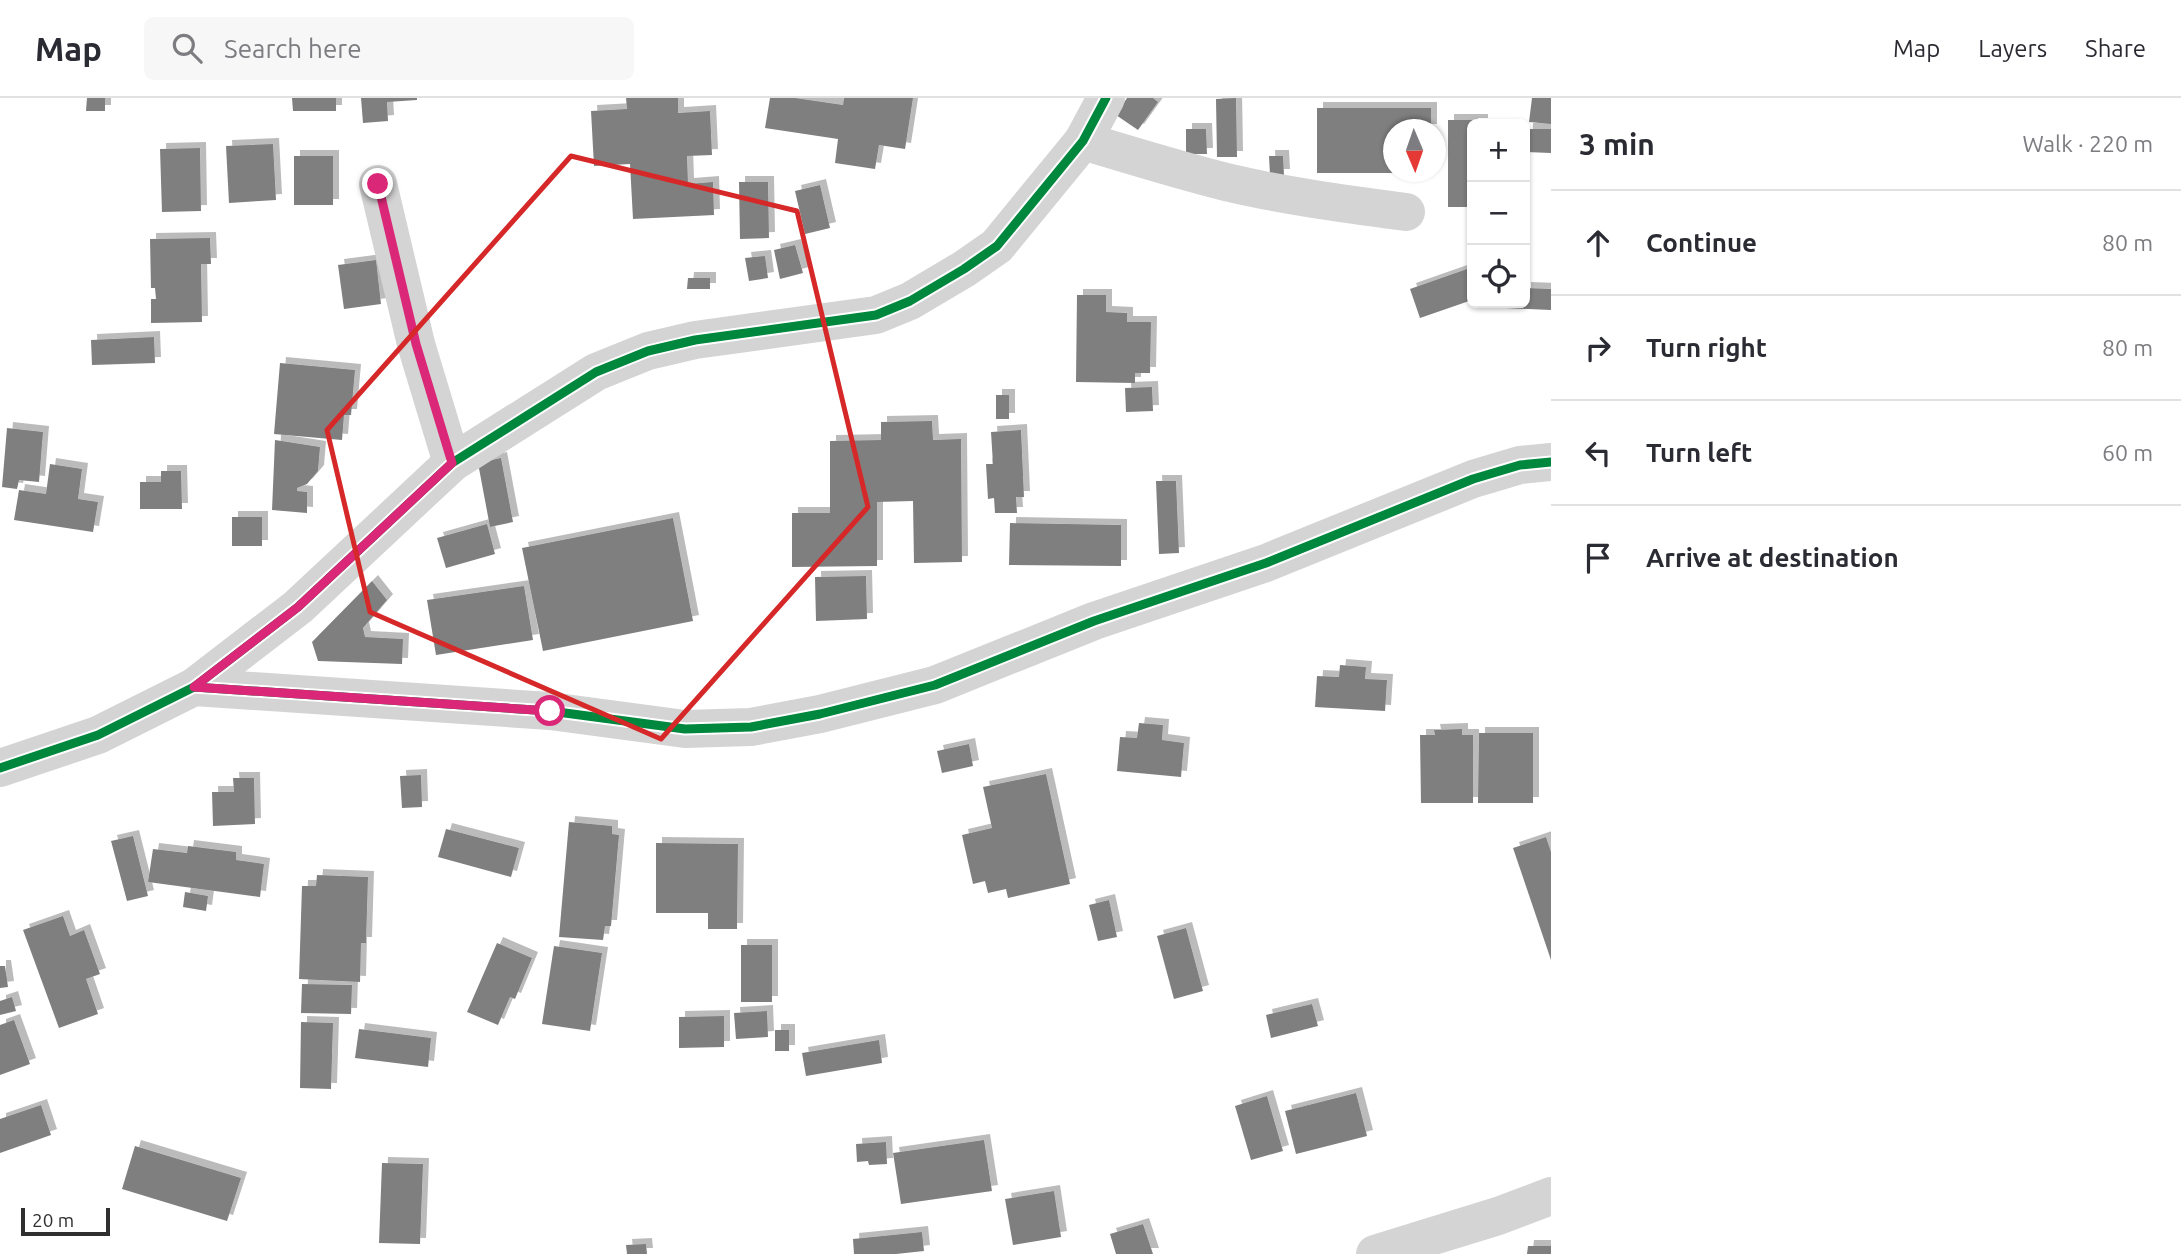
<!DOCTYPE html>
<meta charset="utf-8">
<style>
:root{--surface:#fff;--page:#f7f7f7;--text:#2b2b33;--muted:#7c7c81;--line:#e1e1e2}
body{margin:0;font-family:Ubuntu,sans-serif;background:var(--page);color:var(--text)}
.controls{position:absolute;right:21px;top:21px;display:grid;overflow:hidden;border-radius:10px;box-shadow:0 2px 5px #0004}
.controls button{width:63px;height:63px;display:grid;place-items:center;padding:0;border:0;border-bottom:2px solid var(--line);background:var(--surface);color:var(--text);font:35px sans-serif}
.compass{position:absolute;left:1383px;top:21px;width:63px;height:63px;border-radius:50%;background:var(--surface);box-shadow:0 2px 5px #0004;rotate:178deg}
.scale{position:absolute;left:21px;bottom:18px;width:89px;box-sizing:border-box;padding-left:7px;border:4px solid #2f2f2f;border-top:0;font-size:19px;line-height:24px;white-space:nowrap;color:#2f2f2f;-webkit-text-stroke:5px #fff;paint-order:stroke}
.stop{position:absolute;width:21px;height:21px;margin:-16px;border:5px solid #db2777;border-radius:50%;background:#fff}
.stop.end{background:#db2777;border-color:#fff;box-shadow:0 2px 7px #0008}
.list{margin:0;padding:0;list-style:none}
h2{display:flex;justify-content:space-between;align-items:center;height:91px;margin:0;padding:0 28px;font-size:30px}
h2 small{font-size:23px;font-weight:400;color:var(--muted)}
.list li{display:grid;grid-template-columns:46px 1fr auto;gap:21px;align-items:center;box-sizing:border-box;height:105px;padding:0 28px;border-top:2px solid var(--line)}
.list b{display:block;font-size:26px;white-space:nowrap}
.list em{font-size:23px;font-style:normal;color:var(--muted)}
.icon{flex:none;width:38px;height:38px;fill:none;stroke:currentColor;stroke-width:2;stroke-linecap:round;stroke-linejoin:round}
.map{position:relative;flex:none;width:1551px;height:1156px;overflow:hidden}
header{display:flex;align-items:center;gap:42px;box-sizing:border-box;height:98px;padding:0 35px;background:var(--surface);border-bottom:2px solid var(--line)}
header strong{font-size:33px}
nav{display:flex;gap:38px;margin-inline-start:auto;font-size:24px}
.search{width:490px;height:63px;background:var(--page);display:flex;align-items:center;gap:18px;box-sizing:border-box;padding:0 24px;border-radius:10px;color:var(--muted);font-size:26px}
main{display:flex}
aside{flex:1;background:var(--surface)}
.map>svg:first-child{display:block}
.building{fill:#7f7f7f;filter:url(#shadow)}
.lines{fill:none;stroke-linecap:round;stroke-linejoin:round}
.minor{stroke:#d4d4d4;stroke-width:38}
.cycleway-casing{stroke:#fff;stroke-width:13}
.cycleway{stroke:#00873e;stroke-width:9}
.route{stroke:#db2777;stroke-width:9}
.marked{fill:none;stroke:#d62828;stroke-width:5;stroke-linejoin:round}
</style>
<header>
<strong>Map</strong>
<div class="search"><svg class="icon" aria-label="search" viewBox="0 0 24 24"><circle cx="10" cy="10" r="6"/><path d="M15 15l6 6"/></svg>Search here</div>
<nav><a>Map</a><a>Layers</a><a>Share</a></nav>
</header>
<main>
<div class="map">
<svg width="1551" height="1156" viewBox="0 0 1551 1156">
<defs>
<filter id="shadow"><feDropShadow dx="6" dy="-6" stdDeviation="0" flood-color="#0004"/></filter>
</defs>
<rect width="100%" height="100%" fill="#fff"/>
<g class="building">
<path d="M87,0H105V13H86Z"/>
<path d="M292,0H336V13H293Z"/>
<path d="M361,0H417V2L387,4L388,23L363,25Z"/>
<path d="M626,0H678V15L710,13L712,57L687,58L688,86L713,84L714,117L633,121L630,66L594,68L591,13L627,11Z"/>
<path d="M770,0H795L843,7L844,0H913L905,51L879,47L875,71L835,65L838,41L765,30Z"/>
<path d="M1127,0H1153L1158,4L1138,32L1116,17Z"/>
<path d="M1236,0L1237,59H1217L1216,1Z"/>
<path d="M1532,0H1551V26L1529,24Z"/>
<path d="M1317,10H1431V32H1394V75H1317Z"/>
<path d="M1448,22H1482V26H1472V109H1448Z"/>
<path d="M1186,31H1206L1207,56H1186Z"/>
<path d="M1527,31H1551V55L1526,54Z"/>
<path d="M273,46L276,102L229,105L226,48Z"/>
<path d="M200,50L201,113L162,114L160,51Z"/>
<rect x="294" y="58" width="39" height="49"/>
<path d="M1269,58H1283L1284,77H1270Z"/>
<path d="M739,84H768L769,140L740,141Z"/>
<path d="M820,87L830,130L805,136L795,93Z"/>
<path d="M210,140L211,166H201L202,224L151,225V201H156L155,190H151L150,141Z"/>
<path d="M795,147L803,175L780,181L774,152Z"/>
<path d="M765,158L768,180L749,183L745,160Z"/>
<path d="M376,162L381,206L344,211L338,167Z"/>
<path d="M1467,171L1472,187V202L1420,220L1410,191Z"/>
<path d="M688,180H710V191H687Z"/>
<path d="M1525,190L1551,191V212L1506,210V205H1525Z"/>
<path d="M1077,197H1106V214L1127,215V224H1151L1150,275H1135V285L1076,284Z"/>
<path d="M154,239L155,265L92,267L91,242Z"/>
<path d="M280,265L355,272L351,317H344L342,342L274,336Z"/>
<path d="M1152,289L1153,313L1126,314L1125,290Z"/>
<rect x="996" y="297" width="13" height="24"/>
<path d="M932,323L933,342L961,341L962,464L914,465L913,403L877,404V468L792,469V415H830V343L881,342V324Z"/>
<path d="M7,330L43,334L39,384L19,382L17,391L2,389Z"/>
<path d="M1021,332L1024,399H1016L1017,415H995L994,400L988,401L986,366H993L991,334Z"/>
<path d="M275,342L320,349L318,373L307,386L297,390V393L307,394V415L272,412Z"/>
<path d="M501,360L513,424L490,429L478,365Z"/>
<path d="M50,366L82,371L78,401L98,404L93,434L14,422L19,392L46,396Z"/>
<path d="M161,373H181L182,411H140V384H161Z"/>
<path d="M1156,383H1176L1179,455L1159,456Z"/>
<rect x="232" y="419" width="30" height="29"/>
<path d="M673,420L693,523L543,553L522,450Z"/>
<path d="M1010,425L1121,427V468L1009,467Z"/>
<path d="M487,426L495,456L446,470L437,440Z"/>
<path d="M866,478L867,521L816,523L815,479Z"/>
<path d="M372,483L387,502L363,530L365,539L403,541L402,566L318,563L312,544Z"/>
<path d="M524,488L533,542L436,557L427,502Z"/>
<path d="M1340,567L1366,569L1365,581L1387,582L1385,613L1315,609L1317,578L1339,579Z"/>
<path d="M1139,625L1163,627L1162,642L1184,645L1181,679L1117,673L1120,639L1137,640Z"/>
<path d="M1462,631V637H1473V705H1421L1420,637H1435L1434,632Z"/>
<path d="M1479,635H1533V705H1478Z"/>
<path d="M969,646L973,668L942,675L937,653Z"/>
<path d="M1046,676L1070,786L1008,800L1006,791L988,795L985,783L973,786L962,737L992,730L983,689Z"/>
<path d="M421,677L422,709L402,710L400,678Z"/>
<path d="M233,680H254L255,726L213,728L212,694H234Z"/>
<path d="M569,724L612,728V736L619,737L611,828H605L603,842L559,839Z"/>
<path d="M446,731L519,750L511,779L438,759Z"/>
<path d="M133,738L148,798L127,803L111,743Z"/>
<path d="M1546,739L1551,754V862L1513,750Z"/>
<path d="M656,745L738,746L737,831H708V815H656Z"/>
<path d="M188,748L236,754V762L264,766L260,799L148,784L153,751L187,755Z"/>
<path d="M317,777L368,779L366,845H361L360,884L299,881L302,788H316Z"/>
<path d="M185,794L208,798L206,813L183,809Z"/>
<path d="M1109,802L1117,839L1098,843L1089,807Z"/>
<path d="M63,818L70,838L84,832L100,876L86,881L98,916L59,930L23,832Z"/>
<path d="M1186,830L1203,893L1174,901L1157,838Z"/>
<path d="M497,845L532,860L515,901L510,899L498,927L467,914Z"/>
<rect x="741" y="847" width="31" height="57"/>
<path d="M554,848L602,855L590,933L542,926Z"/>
<path d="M0,868H5L8,889L0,890Z"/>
<path d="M302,886L352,887L351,916L301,915Z"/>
<path d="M12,899L16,913L0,917V903Z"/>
<path d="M1312,906L1318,928L1271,940L1266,917Z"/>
<path d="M767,913L768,939L736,941L734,915Z"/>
<path d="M724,918V949L679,950V919Z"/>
<path d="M14,922L30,966L0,977V927Z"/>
<path d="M301,924L333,925L331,991L300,990Z"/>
<path d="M359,931L431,940L428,969L355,960Z"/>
<rect x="775" y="932" width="14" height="21"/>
<path d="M879,942L882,965L806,978L802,955Z"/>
<path d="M1356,995L1367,1038L1296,1056L1285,1013Z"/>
<path d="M1267,998L1283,1053L1251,1062L1235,1008Z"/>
<path d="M41,1007L51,1037L0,1055V1021Z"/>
<path d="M984,1042L992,1093L901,1106L893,1055Z"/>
<path d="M886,1044L887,1066L869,1067L868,1063L857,1064L856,1046Z"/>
<path d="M135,1048L241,1080L227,1123L122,1091Z"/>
<path d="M382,1065L423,1066L420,1146L379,1145Z"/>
<path d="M1054,1093L1061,1139L1013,1147L1005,1101Z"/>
<path d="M1143,1126L1153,1156H1116L1110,1136Z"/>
<path d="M922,1134L924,1153L896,1156H854L853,1141Z"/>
<path d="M646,1146L647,1156H627L626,1147Z"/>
<path d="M1528,1148H1551V1156H1527Z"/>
</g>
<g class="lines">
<g class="minor">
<path d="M1083,43C1130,57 1178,72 1226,84C1285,98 1346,106 1406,114"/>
<path d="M378,86L416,246L452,365"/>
<path d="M194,589L550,613L685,631L751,629L820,616L935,587L1094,523L1266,465L1473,381L1520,367L1551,364"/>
<path d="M0,670L98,637L194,589L298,509L452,365L596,274L648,253L695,242L876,217L910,203L964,171L997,148L1083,43L1106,0"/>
<path d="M1375,1156L1498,1118L1551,1098"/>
</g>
<defs>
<g id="cycleway">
<path d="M194,589L550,613L685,631L751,629L820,616L935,587L1094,523L1266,465L1473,381L1520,367L1551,364"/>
<path d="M0,670L98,637L194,589L298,509L452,365L596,274L648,253L695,242L876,217L910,203L964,171L997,148L1083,43L1106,0"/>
</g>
</defs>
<use href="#cycleway" class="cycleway-casing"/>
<use href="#cycleway" class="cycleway"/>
</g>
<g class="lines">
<path class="route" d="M378,86L416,246L452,365L298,509L194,589L550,613"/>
</g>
<path class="marked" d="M571,58L797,113L868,409L661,641L370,514L327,332Z"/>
</svg>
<div class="controls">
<button>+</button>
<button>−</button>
<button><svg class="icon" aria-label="locate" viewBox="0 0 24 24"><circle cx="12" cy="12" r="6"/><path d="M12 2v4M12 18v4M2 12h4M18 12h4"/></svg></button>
</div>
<svg class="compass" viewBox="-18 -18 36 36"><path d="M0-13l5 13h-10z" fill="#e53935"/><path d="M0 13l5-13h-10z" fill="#7c7c81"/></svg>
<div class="scale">20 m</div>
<div class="stop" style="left:550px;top:613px"></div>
<div class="stop end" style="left:378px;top:86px"></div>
</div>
<aside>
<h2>3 min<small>Walk · 220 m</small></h2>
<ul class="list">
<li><svg class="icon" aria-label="ahead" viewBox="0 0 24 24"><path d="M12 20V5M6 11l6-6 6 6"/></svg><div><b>Continue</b></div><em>80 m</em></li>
<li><svg class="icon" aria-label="right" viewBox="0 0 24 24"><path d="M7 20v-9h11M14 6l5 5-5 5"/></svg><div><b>Turn right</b></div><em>80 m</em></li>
<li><svg class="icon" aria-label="left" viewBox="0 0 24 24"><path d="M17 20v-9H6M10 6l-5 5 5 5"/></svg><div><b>Turn left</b></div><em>60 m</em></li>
<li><svg class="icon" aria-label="arrive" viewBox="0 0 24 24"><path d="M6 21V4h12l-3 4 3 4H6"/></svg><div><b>Arrive at destination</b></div></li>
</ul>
</aside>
</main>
